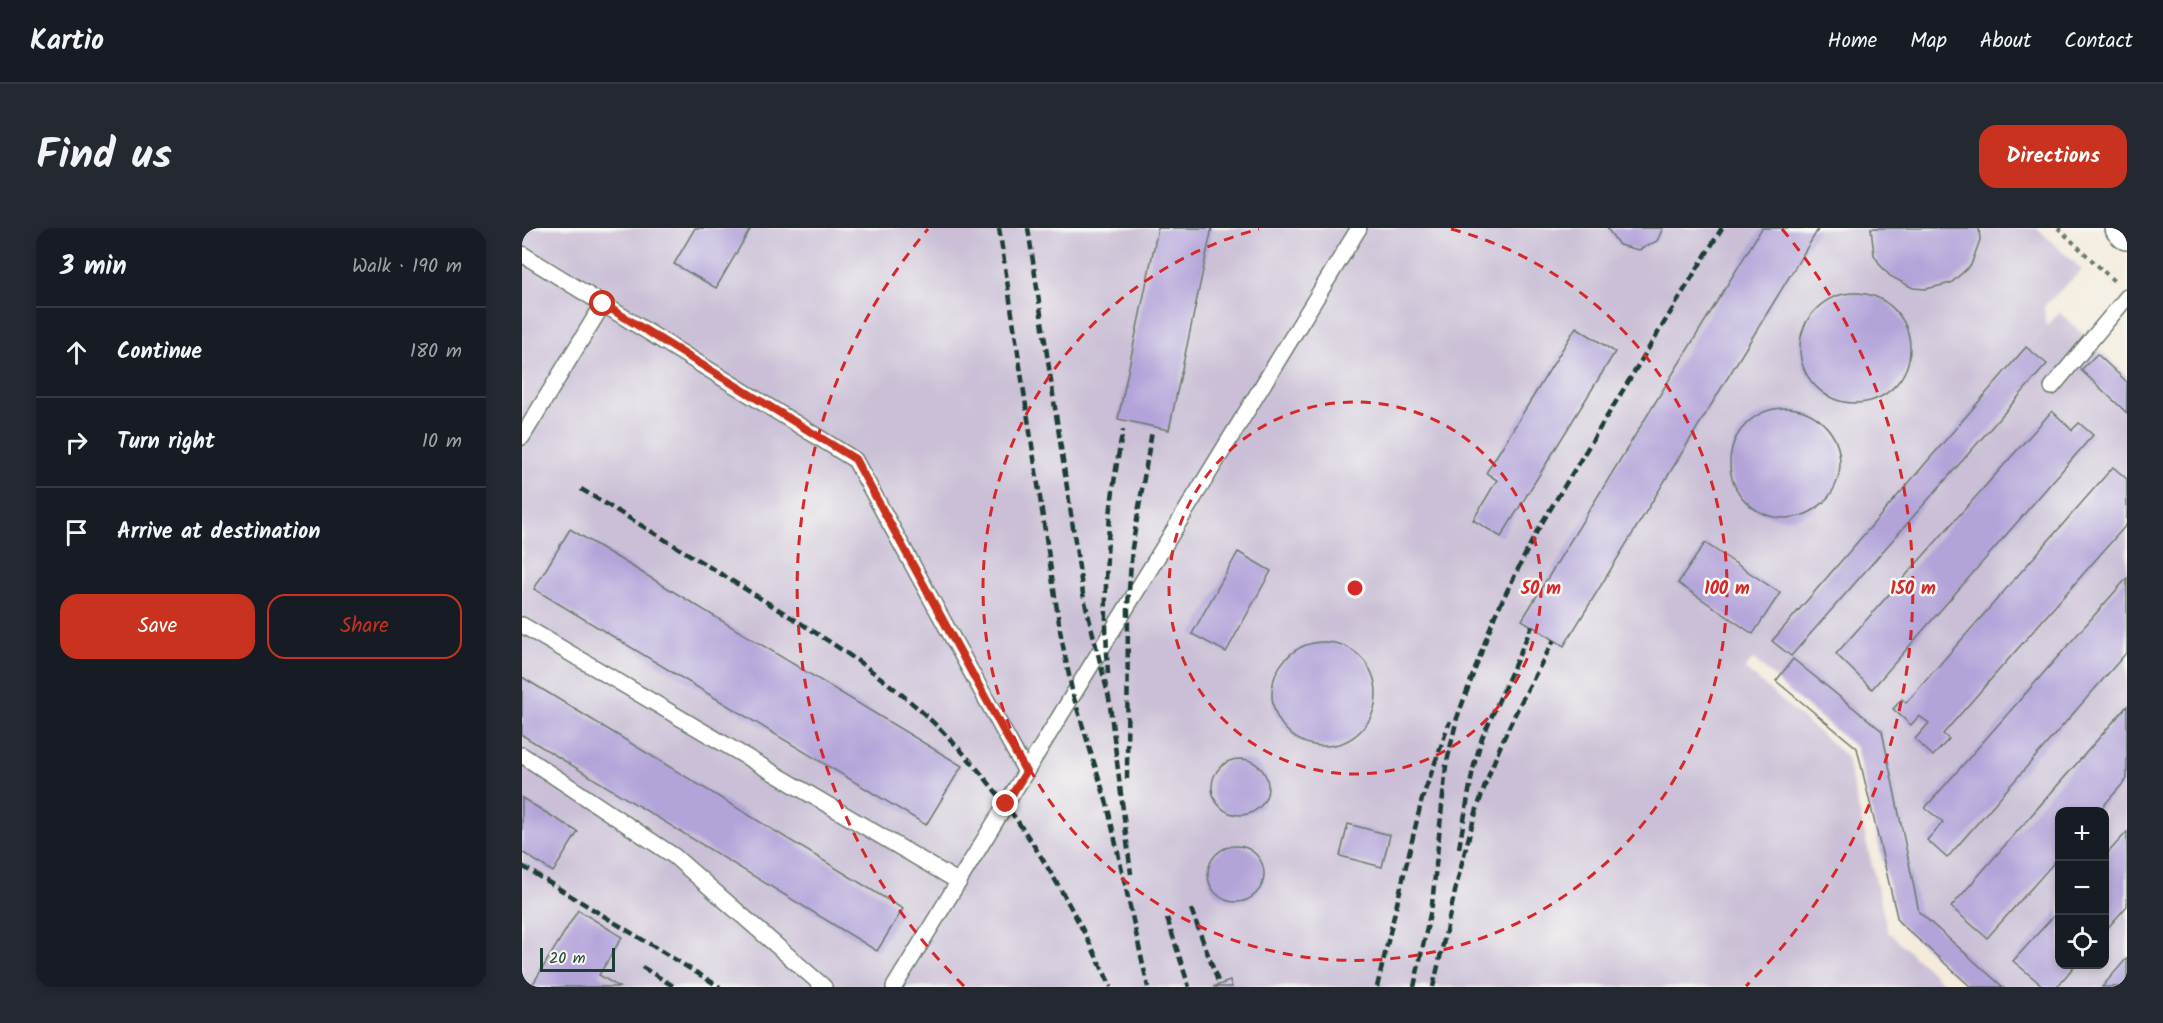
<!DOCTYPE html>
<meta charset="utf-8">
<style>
:root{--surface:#171b24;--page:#242831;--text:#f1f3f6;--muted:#9ea1a6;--line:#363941;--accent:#c8321e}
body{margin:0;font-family:Kalam,sans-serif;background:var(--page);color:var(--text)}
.controls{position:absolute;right:18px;bottom:18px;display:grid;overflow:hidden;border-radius:12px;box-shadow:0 3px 9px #0003}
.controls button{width:54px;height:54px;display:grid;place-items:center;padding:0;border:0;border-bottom:2px solid var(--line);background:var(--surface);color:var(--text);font:30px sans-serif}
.scale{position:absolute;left:18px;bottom:15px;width:75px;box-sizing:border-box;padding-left:6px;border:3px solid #1f3d34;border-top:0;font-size:16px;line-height:21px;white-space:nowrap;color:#1f3d34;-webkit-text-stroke:4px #f6f6f2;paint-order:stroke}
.stop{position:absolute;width:18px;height:18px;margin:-14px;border:4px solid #c8321e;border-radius:50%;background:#fff}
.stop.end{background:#c8321e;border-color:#fff;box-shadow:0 2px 6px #0008}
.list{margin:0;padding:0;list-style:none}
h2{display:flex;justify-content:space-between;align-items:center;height:78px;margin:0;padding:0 24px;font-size:26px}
h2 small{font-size:20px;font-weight:400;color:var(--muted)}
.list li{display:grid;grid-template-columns:39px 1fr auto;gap:18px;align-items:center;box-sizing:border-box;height:90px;padding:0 24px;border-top:2px solid var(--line)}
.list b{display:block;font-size:22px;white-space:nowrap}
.list em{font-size:20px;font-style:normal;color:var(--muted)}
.actions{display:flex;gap:12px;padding:18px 24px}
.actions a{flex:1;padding:14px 0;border:2px solid var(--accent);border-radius:18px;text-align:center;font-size:21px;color:var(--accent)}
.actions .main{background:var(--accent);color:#fff}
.icon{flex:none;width:33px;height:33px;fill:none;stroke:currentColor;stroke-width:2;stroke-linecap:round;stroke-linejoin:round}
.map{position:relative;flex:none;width:1605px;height:759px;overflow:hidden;border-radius:18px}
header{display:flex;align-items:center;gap:36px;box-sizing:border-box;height:84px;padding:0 30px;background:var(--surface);border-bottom:2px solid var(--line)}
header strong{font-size:28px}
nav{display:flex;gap:33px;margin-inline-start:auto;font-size:21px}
.intro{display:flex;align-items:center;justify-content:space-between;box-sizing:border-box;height:144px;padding:0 36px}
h1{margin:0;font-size:42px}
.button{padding:15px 27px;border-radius:18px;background:var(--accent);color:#fff;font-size:21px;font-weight:700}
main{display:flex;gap:36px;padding:0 36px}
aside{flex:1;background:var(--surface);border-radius:18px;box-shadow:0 3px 9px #0003}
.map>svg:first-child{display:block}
.industrial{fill:#cabfd6;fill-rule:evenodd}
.building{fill:#b2a3d9}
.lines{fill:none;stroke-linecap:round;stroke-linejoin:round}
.lane-casing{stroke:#6a7a6e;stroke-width:18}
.secondary-casing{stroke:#6a7a6e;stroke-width:36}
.path{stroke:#6a7a6e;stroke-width:4;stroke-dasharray:4.5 4.5;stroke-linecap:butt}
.lane{stroke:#fff;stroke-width:15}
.secondary{stroke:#fff;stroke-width:33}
.rail{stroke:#1f3d34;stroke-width:4.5;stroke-dasharray:9 4.5;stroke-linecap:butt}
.route{stroke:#c8321e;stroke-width:8}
.ring{fill:none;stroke:#d62828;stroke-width:3;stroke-dasharray:10 8}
.centre{fill:#d62828;stroke:#f6f6f2;stroke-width:3}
.ring-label{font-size:18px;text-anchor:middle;font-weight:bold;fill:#d62828;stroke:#f6f6f2;stroke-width:5;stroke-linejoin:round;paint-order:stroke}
</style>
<header>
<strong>Kartio</strong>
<nav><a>Home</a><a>Map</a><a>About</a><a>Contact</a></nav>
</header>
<div class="intro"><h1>Find us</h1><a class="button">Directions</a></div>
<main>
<aside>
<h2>3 min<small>Walk · 190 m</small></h2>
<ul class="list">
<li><svg class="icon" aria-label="ahead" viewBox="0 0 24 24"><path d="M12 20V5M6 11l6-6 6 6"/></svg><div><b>Continue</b></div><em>180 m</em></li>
<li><svg class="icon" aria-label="right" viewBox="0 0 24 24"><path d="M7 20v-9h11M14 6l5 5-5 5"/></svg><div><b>Turn right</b></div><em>10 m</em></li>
<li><svg class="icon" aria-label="arrive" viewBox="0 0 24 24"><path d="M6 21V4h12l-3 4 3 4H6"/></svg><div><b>Arrive at destination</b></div></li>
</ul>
<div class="actions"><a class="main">Save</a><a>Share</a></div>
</aside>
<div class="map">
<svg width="1605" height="759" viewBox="0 0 1605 759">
<rect width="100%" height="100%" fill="#f6f6f2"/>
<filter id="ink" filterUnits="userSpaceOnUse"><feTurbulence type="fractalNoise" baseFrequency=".0167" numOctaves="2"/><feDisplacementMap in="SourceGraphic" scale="12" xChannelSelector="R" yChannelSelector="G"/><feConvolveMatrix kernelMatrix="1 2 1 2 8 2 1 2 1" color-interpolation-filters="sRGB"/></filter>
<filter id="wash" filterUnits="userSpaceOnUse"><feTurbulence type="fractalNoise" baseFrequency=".008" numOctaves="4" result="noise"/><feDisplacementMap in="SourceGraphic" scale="24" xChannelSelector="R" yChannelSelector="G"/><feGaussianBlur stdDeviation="1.35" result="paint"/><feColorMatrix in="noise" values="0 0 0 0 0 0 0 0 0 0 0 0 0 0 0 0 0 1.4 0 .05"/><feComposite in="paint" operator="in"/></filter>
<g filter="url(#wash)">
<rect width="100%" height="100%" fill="#f4ebdb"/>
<path class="industrial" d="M0,0H1515L1560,42L1522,78L1524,98L1382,260L1537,84L1605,148V759H1447L1375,694L1334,520L1231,431L1223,441L1324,528L1366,704L1426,759H0ZM1538,584H1582V736H1538Z"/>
<g id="blocks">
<g class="building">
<path d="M173,0H229L194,60L152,36Z"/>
<path d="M636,0H690L647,202L596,191Z"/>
<path d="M1085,0H1141L1135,13L1117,22L1097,17Z"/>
<path d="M1240,0H1297L1042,418L1000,392Z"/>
<path d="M1349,0H1457L1458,12L1449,37L1429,55L1404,61L1391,60L1368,48L1359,38L1352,27Z"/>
<circle cx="1333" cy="120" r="55"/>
<path d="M1054,99L1093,124L979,309L951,292L975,252L964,245Z"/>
<path d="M1504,119L1525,136L1269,428L1250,413Z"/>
<path d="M1575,126L1605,154V185L1559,142Z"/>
<circle cx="1263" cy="235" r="55"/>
<path d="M1530,183L1550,202L1557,195L1571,207L1350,461L1314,426Z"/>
<path d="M1591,239L1605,251V296L1421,506L1427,511L1411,528L1393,511L1407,495L1397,488L1389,497L1371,481L1380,471L1384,475Z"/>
<path d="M48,301L440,538L404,597L12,361Z"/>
<path d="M1183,315L1258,365L1231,406L1156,355Z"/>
<path d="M716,324L749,343L704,424L670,406Z"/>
<path d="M1605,350V424L1425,630L1405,612L1421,594L1403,580Z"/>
<circle cx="802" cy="466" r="52"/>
<path d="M1271,431L1360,503L1397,684L1481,759H1449L1376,693L1335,520L1254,453Z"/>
<path d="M0,449L381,681L355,723L0,507Z"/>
<path d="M1605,478V551L1576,584H1538V628L1465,710L1429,679Z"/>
<circle cx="718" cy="559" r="28"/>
<path d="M0,570L56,604L31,644L0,624Z"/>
<path d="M826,596L868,607L860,639L818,628Z"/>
<path d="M1605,604V678L1582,704V629Z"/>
<circle cx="714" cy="646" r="28"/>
<path d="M1538,681V736H1554L1535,759H1522L1491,733Z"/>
<path d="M56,682L100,709L77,747L97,759H9Z"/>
<path d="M1605,730V759H1580Z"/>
<path d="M708,753L710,759H691Z"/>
</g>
</g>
</g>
<g filter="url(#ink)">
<use href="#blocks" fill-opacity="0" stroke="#6a7a6e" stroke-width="1.5"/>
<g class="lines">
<defs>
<g id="lane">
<path d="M0,26L333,232L504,544"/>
<path d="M1530,159L1605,69"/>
<path d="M0,209L81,76"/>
<path d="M0,397L437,654"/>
<path d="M0,527L152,628L302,759"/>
<path d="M372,759L837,0"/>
</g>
<path id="secondary" d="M1600,0L1605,5"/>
</defs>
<use href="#lane" class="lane-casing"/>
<use href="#secondary" class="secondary-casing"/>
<path class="path" d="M1536,0L1594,55"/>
<use href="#lane" class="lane"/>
<use href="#secondary" class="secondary"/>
<g class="rail">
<path d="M477,0L539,408L551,467L585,576L626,759"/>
<path d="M506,0L561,366L587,470L609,646"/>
<path d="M59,261C117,296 175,331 233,367C300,408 367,449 423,506C495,578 546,668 589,759"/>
<path d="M586,446C581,358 584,288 601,202"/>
<path d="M605,551L606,377L610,320L630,203"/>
<path d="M937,620L951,541L960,510L1010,398"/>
<path d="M0,638L198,759"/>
<path d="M669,681L697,756"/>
<path d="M645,690L667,759"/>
<path d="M120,739L153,759"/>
<path d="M855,759L900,571L928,493"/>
<path d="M892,759L910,677L924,538L935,490L973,387L1015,303L1200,0"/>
<path d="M911,759C929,686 942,609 970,539C987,494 1010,453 1032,412"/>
</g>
</g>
</g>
<g class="lines" filter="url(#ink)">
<path class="route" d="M81,76L333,231L504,544L484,576"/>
</g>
<g class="ring">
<circle cx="833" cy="360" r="186"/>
<path d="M929 1A372 372 0 1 1 737 1"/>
<path d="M442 758A558 558 0 0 1 406 1M1260 1A558 558 0 0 1 1224 758"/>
</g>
<circle cx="833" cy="360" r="9" class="centre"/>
<g class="ring-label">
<text x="1019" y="366">50 m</text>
<text x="1205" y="366">100 m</text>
<text x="1391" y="366">150 m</text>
</g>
</svg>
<div class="controls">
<button>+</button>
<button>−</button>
<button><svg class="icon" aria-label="locate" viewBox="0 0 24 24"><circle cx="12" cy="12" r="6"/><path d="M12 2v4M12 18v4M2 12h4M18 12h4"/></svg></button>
</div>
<div class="scale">20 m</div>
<div class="stop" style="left:81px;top:76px"></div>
<div class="stop end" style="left:484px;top:576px"></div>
</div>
</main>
